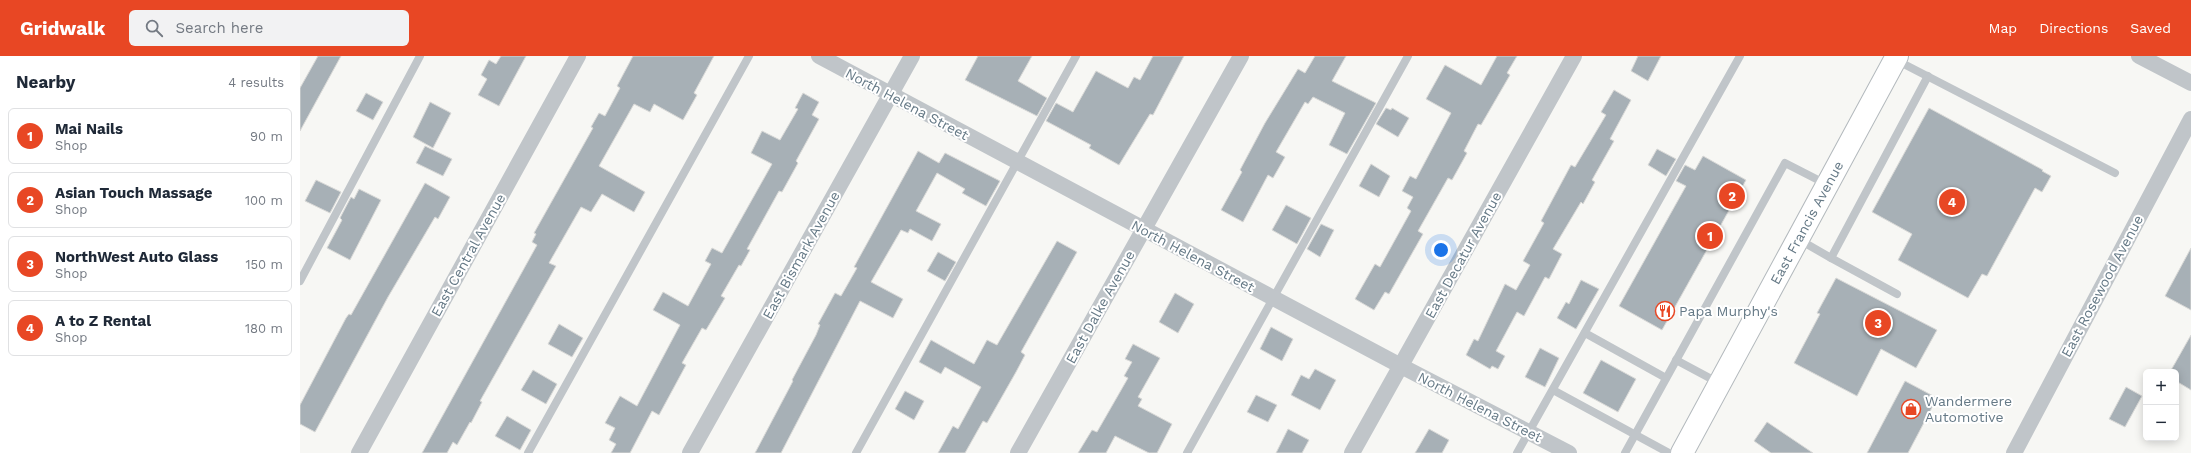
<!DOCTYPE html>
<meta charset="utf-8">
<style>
:root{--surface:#fff;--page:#f2f2f3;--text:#1f2937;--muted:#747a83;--line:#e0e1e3;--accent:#e84724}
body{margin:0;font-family:"Work Sans",sans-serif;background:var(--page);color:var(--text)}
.controls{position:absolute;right:12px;bottom:12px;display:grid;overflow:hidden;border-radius:6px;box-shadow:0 2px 10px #0003}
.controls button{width:36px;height:36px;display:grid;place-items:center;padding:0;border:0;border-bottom:1px solid var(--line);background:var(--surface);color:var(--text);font:20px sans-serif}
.you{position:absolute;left:1141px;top:194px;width:14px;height:14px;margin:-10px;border:3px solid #fff;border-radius:50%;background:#1a73e8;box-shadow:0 0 0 6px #1a73e833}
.badge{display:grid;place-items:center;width:26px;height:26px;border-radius:50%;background:var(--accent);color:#fff;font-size:13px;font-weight:700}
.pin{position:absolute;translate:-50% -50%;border:2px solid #fff;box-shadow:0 1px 4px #0006}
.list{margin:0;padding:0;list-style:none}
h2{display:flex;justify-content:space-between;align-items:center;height:52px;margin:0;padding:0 16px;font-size:17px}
h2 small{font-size:13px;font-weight:400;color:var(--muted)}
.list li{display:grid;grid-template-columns:26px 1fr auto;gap:12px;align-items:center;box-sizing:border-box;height:56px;margin:0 8px 8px;padding:0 8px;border:1px solid var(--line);border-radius:6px}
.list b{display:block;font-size:15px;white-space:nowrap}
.list p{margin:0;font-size:13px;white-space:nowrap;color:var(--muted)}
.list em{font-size:13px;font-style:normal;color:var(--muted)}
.icon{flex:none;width:22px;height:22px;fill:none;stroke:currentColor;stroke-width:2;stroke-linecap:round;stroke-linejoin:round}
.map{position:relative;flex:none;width:1891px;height:397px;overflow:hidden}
header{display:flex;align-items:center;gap:24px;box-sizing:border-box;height:56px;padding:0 20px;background:var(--accent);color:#fff}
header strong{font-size:19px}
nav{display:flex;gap:22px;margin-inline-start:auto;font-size:14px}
.search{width:280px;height:36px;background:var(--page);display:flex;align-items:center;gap:10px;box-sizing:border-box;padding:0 14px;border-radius:6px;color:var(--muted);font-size:15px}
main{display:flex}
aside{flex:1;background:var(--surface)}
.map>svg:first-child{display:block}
.building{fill:#a7b0b6;stroke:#d9d9d7}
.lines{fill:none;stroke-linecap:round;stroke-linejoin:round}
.primary-casing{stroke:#b3b9bd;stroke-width:24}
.service{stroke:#c0c5c9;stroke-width:8}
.minor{stroke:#c0c5c9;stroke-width:16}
.primary{stroke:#fff;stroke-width:22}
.labels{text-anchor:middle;stroke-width:4;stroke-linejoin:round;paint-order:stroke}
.street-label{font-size:14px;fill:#657986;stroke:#fff}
.poi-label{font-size:14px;fill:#657986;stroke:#fff;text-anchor:start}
</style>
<header>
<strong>Gridwalk</strong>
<div class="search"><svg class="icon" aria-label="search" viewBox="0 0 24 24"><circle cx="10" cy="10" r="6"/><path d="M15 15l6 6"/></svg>Search here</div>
<nav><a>Map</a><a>Directions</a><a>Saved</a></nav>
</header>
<main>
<aside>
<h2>Nearby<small>4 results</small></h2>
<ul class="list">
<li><span class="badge">1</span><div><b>Mai Nails</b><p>Shop</p></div><em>90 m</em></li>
<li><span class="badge">2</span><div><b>Asian Touch Massage</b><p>Shop</p></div><em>100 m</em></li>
<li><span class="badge">3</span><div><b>NorthWest Auto Glass</b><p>Shop</p></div><em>150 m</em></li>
<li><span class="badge">4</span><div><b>A to Z Rental</b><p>Shop</p></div><em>180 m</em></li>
</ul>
</aside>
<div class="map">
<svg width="1891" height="397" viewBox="0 0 1891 397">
<rect width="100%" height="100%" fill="#f7f7f4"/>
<g class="building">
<path d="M18,0H41L0,75V32Z"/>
<path d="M201,0H226L199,50L178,39L187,23L181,19L189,4L196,8Z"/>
<path d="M333,0H414L394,37L397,39L383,64L354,48L350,56L334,48L299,110L345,136L334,156L302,138L291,156L281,151L249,207L256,210L180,345L182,346L171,367L170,366L157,389L153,386L147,397H122L237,189L232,186L236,178L234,177L293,72L291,71L299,57L305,60L320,32L317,30Z"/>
<path d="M678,0H732L718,25L747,42L737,60L665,24Z"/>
<path d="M853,0H884L853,59L850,58L819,109L789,92L791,89L746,65L756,47L773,56L796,15L828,32L834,21L840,24Z"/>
<path d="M1015,0H1046L1032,25L1076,47L1047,98L1029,89L1045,57L1013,41L1008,48L1005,46L976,96L985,101L973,122L968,119L943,166L921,154L942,116L940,114L965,67L998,13L1005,17Z"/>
<path d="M1197,0H1217L1207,17L1210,19L1181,69L1178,68L1164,95L1167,97L1152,124L1148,122L1118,175L1123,178L1089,238L1085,236L1074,254L1055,243L1075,208L1080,211L1111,155L1107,152L1113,141L1102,135L1110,120L1116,123L1151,57L1126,43L1145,9L1181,29Z"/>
<path d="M1338,0H1361L1348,25L1331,15Z"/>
<path d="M1314,34L1331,44L1310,83L1314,85L1292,124L1295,126L1283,148L1281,146L1253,193L1262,198L1249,223L1245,221L1224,260L1217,256L1196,295L1205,300L1198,313L1192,310L1190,313L1166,299L1174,283L1178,285L1205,228L1216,234L1230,209L1223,205L1244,167L1241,165L1271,109L1275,111L1306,59L1301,56Z"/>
<path d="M66,37L83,46L73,64L56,55Z"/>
<path d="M503,37L519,46L512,59L519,63L496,105L498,107L482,136L479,135L447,193L450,194L441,210L439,209L421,240L425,242L406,274L402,272L382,307L386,309L359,359L352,355L330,397H311L316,388L309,384L315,372L305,367L320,340L337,350L380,269L353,254L363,236L388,250L411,208L405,205L412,192L422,197L472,108L451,97L462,75L480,84L498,53L495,52Z"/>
<path d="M130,46L151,57L133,92L113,81Z"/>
<path d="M1086,52L1091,54L1092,52L1109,62L1098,81L1076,68Z"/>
<path d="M1629,52L1743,114L1742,115L1751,120L1742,136L1735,132L1687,220L1682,218L1668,242L1598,204L1612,178L1572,156Z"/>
<path d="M125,90L152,103L143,120L116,107Z"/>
<path d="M1357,93L1376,103L1366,120L1348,109Z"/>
<path d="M618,95L639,107L645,97L700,125L686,150L662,137L665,133L637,117L616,155L641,168L632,185L610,173L608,177L601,174L571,226L603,243L593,262L560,245L481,397H455L493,325L492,324L516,279L520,269L518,268L535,237L541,240L557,212L554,211Z"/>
<path d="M1403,100L1446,124L1362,274L1319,250L1386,130L1376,125L1385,109L1395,114Z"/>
<path d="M1071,108L1090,120L1079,141L1059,130Z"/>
<path d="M16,124L41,136L30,157L5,145Z"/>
<path d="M125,127L150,141L138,163L135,161L88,241L15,376L0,368V349L46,262L49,258L51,259Z"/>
<path d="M59,133L81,144L50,204L27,192L42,164L40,162L51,141L54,143Z"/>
<path d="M986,149L1011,162L997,188L972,174Z"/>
<path d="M1021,168L1034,174L1020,201L1007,193Z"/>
<path d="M757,185L777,196L721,296L725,299L716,316L687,367L683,365L665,397H638L653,370L658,373L681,331L645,311L641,318L619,306L631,284L674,308L687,284L697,289Z"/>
<path d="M1891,192V254L1865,240Z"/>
<path d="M638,196L656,206L645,225L627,215Z"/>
<path d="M1536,222L1637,274L1616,312L1581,293L1557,340L1494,307L1520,258L1517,257Z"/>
<path d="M1281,224L1299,233L1276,273L1257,262L1266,246L1269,248Z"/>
<path d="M875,237L894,248L878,277L859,266Z"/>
<path d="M259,268L283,282L272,301L248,288Z"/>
<path d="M971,271L993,283L982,305L960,293Z"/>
<path d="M1891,279V334L1876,325V316H1870Z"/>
<path d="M833,288L860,302L838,341L842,343L838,350L872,368L857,397H849L815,380L806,397H778L792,374L797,376L828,322L824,320L832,306L825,303Z"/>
<path d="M1240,292L1259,302L1245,331L1225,321Z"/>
<path d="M1301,304L1336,323L1318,356L1283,337Z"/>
<path d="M1015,313L1036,324L1020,354L991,339L1001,319L1009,323Z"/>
<path d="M233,314L257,328L246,348L221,334Z"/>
<path d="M1605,325L1637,342L1608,397H1567Z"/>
<path d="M1826,331L1842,340L1825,371L1809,363Z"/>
<path d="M605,335L624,345L614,364L595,353Z"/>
<path d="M956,339L977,349L968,366L947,356Z"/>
<path d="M207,360L231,374L220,394L195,380Z"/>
<path d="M1467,366L1513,397H1471L1454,385Z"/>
<path d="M988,373L1009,384L1002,397H976Z"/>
<path d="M1129,373L1149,384L1142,397H1115Z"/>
</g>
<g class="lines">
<defs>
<g id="primary">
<path id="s1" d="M1382,397L1597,0"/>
</g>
</defs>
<use href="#primary" class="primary-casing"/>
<g class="service">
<path d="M1596,4L1815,117"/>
<path d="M1498,183L1531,202L1628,20"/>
<path d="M1531,202L1597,238"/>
<path d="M0,225L120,0"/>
<path d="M1285,277L1366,322"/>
<path d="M1376,304L1419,327"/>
<path d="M1253,334L1369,397"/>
<path d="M228,397L449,0"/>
<path d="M556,397L776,0"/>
<path d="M887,397L1108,0"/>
<path d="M1217,397L1440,0"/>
<path d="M1325,397L1485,107L1526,128"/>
</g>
<g class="minor">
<path d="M519,0L1101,310L1269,397"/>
<path d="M1839,0L1891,27"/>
<path d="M59,397L278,0"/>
<path d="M390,397L612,0"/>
<path d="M718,397L941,0"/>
<path d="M1052,397L1274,0"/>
<path d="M1714,397L1891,63"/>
</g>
<use href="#primary" class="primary"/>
</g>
<defs>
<symbol id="restaurant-ring" viewBox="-11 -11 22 22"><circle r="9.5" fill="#fff" stroke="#e84724" stroke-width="1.5"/><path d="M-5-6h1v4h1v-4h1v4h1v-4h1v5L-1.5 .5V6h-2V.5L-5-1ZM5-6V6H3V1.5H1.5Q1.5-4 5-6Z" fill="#e84724"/></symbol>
<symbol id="shop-ring" viewBox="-11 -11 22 22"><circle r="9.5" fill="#fff" stroke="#e84724" stroke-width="1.5"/><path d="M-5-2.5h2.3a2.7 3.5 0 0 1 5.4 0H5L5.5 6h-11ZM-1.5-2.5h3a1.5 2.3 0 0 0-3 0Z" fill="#e84724"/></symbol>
</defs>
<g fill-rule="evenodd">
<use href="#restaurant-ring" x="1354" y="244" width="22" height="22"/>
<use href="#shop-ring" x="1600" y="342" width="22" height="22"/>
</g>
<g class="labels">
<g class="street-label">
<text transform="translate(607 48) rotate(28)" y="5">North Helena Street</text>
<text dy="5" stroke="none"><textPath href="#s1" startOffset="262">East Francis Avenue</textPath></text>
<text transform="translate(168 199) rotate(-61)" y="5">East Central Avenue</text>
<text transform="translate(501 199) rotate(-61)" y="5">East Bismark Avenue</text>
<text transform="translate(1163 199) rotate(-61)" y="5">East Decatur Avenue</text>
<text transform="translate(893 200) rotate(28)" y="5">North Helena Street</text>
<text transform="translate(1802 230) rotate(-62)" y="5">East Rosewood Avenue</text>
<text transform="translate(800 251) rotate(-61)" y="5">East Dalke Avenue</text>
<text transform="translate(1180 351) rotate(27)" y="5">North Helena Street</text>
</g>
<g class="poi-label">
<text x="1379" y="260">Papa Murphy's</text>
<text x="1625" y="350">Wandermere<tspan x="1625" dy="16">Automotive</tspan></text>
</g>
</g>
</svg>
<div class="controls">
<button>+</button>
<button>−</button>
</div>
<div class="you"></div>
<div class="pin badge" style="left:1410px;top:180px">1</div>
<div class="pin badge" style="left:1432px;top:140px">2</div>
<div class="pin badge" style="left:1578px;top:267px">3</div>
<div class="pin badge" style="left:1652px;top:146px">4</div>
</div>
</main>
